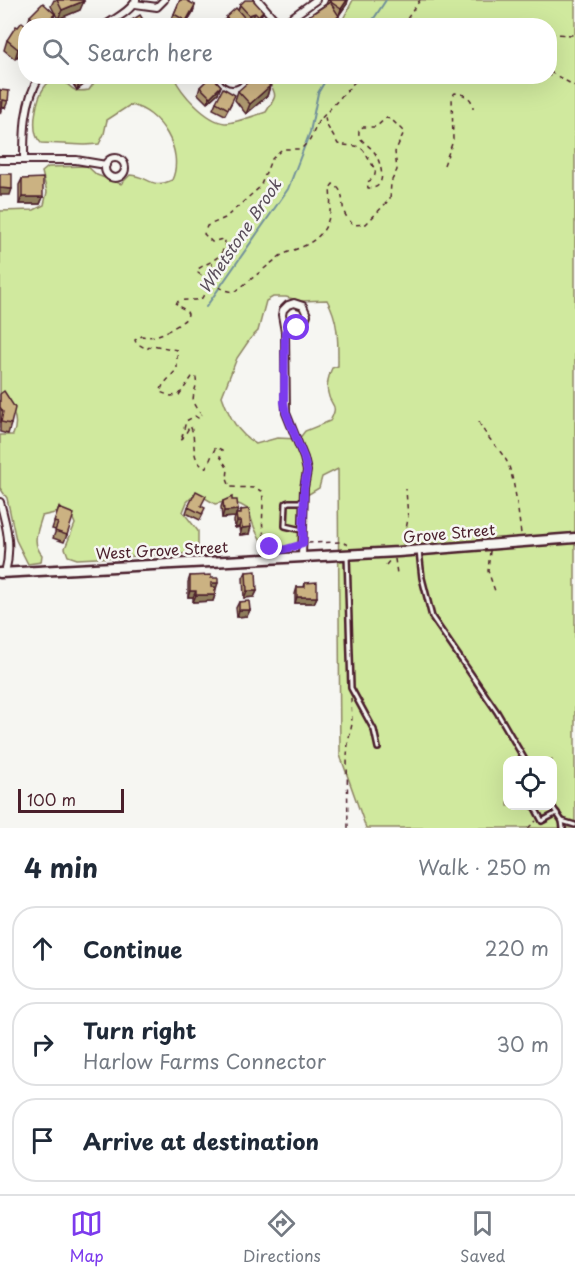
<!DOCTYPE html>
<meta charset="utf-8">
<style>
:root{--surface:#fff;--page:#f6f6f7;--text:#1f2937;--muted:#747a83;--line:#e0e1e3;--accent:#7c3aed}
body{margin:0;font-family:"Playpen Sans",sans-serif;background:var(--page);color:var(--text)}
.controls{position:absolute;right:18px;bottom:18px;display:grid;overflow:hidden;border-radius:12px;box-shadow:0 6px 24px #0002}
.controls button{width:54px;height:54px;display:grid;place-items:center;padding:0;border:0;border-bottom:2px solid var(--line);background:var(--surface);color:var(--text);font:30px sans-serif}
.scale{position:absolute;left:18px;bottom:15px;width:106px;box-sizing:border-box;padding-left:6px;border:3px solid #4a1f2b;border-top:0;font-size:16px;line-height:21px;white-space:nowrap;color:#4a1f2b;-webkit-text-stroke:4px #f6f6f2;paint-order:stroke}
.stop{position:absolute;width:18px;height:18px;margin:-14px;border:4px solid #7c3aed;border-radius:50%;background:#fff}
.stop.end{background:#7c3aed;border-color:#fff;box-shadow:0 2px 6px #0008}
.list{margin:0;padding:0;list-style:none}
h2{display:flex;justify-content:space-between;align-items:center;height:78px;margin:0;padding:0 24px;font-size:26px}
h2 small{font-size:20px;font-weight:400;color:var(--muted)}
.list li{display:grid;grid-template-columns:39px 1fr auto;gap:18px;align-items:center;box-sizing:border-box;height:84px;margin:0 12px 12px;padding:0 12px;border:2px solid var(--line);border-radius:24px}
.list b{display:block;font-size:22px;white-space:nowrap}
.list p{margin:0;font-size:20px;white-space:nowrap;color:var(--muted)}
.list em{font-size:20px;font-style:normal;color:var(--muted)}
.icon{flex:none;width:33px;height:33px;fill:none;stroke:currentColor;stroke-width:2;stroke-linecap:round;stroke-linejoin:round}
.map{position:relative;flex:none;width:575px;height:828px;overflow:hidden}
.search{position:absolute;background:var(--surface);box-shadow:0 6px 24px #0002;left:18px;right:18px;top:18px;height:66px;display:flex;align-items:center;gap:15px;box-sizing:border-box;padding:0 21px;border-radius:24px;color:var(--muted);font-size:22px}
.sheet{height:366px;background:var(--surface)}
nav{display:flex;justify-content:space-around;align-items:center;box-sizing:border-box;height:84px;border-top:2px solid var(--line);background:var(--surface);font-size:16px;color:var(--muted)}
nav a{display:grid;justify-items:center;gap:3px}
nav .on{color:var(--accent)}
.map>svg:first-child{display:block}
.green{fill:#d0e99e;stroke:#8d8464;stroke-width:1.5;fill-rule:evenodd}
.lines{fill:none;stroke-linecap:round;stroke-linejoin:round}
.stream{stroke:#72919b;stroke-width:2}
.service-casing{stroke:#4a1f2b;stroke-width:8}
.minor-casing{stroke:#4a1f2b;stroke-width:10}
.secondary-casing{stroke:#4a1f2b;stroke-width:13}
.path{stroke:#4a1f2b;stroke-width:1.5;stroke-dasharray:4.5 4.5;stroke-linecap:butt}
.service{stroke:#f6f6f2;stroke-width:3}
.minor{stroke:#f6f6f2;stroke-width:6}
.secondary{stroke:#f6f6f2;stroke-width:8}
.wall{fill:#af9970;stroke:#4a1f2b;stroke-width:1.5}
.shaded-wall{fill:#8e7d5b;stroke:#4a1f2b;stroke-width:1.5}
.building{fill:#cbb282;stroke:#4a1f2b;stroke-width:1.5}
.route{stroke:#7c3aed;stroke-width:8}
.labels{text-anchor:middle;stroke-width:5;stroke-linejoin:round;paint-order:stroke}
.street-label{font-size:15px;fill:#4a1f2b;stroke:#f6f6f2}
.water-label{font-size:16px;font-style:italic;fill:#5a4e5a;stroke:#f6f6f2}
</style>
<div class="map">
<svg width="575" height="828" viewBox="0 0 575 828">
<rect width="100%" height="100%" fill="#f6f6f2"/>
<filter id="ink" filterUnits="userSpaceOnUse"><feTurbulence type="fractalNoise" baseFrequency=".0167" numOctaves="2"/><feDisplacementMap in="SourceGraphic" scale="12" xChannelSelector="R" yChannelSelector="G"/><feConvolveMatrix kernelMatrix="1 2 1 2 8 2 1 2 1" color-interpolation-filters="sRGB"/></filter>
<g filter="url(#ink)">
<path class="green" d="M353,0H575V828H366L340,755L338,469L322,477L319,488L297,501C299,505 304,509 306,513C312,527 299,544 291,553C286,553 280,553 275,552C260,547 252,524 249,510C238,502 229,500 215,504L205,498L194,495L187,502L183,512L198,531V553L77,559L68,556L65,548L75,524L71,514L59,512L42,516C38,531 31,542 42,555L41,562L28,564L16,540L7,498L0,488V435H13C20,418 12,408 0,396V211L34,210L44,205L47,192L42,172L48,167L87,166L97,175L121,184L130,175C149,176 151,190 172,180C185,151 160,110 130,105L107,120L104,134L99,144L85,145L41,143C29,132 36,97 46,85C48,82 51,81 54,79H61C74,88 71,93 89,90L98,77H174C181,93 206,121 225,123C233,124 256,115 266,112C281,89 273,98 269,77L550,76V26L340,25ZM273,297H286L301,301L327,300C339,321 338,342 338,366L332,368C329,374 326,385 328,393C330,407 340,403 330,421L305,431L299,439L277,438L256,444C237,433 229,416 222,396L237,358L250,339L258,331L266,301ZM508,760H552V806H508Z"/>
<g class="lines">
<g class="stream">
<path d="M369,26L386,0"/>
<path d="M206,307L288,189L310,132L318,93L328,76"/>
</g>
<defs>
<g id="service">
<path d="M302,530L285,526L286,503L289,502H302"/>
<path d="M419,551L422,578L432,617L497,712L525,760"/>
<path d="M347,555L351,688L374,730L378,748"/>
<path d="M534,806L542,821L557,813"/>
<path d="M552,806L562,821L563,828"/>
<path d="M562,821L575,825"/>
</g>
<g id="minor">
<path d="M258,0L280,26"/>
<path d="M135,4L157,7L164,0"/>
<path d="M104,26C114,19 131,11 136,0"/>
<path d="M280,26L316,0"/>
<path d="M224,76C228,84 236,84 241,76"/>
<circle cx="115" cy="168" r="10"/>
<path d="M0,160H76L106,165"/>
<path d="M24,160C24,131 24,101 40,76"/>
<path d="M285,332L303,325L307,315L303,306L294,303L288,305L283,310L282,315L285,332L286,413L304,458L307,471L304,488L302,557"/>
<path d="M0,502C7,527 12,547 5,573"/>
</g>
<path id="secondary" d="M0,573L398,552L575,538"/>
</defs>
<use href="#service" class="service-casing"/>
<use href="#minor" class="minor-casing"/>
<use href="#secondary" class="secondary-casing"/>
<g class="path">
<path d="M402,26L420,0"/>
<path d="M550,34L575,35"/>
<path d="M550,72L575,86"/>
<path d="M444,165L453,141L452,96L455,93C465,94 473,98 473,109"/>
<path d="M212,263C212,268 210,273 211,277C213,287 226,291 235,292L280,256C288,252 294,250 302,247C330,234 332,215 330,188L333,184C345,191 341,200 344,212C346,217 350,221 353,225L366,224L390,199L391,182L397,170L395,152L404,132L391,119L386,118L376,127H363L359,129C359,135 358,134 361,139C365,144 371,147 375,153C382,165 388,190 368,188L367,182C381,176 374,167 368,158C366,154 364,149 359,147C353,145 345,146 338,144L326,124L325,116"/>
<path d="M479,422C485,436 498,447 506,460C514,473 519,517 521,534"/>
<path d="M308,543L342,542L350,546"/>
<path d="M403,544L408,519L406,489"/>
<path d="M282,549L295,546"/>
<path d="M275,550C255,538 266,510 262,491L254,488L230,487L227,479L228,469L220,456L222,450L216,447C212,453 210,463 205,468C188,458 198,439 190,426L181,441L186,421L195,416L198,418L202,415C200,412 197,410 195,406C189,396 200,386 195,376L192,377L179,395L171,396L160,392L163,385L177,369V350L152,345L147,349L136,343L135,340L142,336C157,340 176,327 187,318L188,314L186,310L176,305L177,302C184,298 194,302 202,298L207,289L204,277L198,273V269C210,261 225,258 225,240L222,239L212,242L204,234L207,226L225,218L260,187L271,160L282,149H301L310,140L318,122L360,76"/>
<path d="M490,551L488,571L495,591"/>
<path d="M395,559L397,574"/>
<path d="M386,565L391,559"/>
<path d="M348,828L347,757L348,743L352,724L351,698"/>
<path d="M528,828L536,821"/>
</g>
<use href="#service" class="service"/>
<use href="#minor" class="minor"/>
<use href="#secondary" class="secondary"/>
</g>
<g class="wall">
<path d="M54,0H83L80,10L58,19L51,6Z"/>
<path d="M180,0L195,5L193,12L185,26H179L171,21Z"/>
<path d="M328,0H348L347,4L339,15L336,26H289V24L304,25L307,17L326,4Z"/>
<path d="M240,5L263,11L259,21L254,25L251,22L249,23L248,26H218L225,21L226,17L238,10Z"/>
<path d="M30,16L53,21L47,26H31L28,23Z"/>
<path d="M7,40L26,48L15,59L4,50Z"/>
<path d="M67,76H95L77,90Z"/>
<path d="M191,76H212L221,86L218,93L207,103L198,94L200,87L210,78L191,80Z"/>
<path d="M270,86L267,96L246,114L235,100L238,91Z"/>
<path d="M0,90L8,101L5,108L2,107L0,114Z"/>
<path d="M216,102H232L225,115L213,109Z"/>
<path d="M22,179L43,197L40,204H19V185Z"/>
<path d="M0,394L11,424L8,434L0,432Z"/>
<path d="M232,500L236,514H239L241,510L249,534L240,535L239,527L235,528L234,521L235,517L222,518L221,507L223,501Z"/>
<path d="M202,506L203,514L200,520L186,513L188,507Z"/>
<path d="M59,508L67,535L64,542L53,538L56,530L52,529Z"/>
<path d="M246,572L257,591L254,597L244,598L243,578Z"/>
<path d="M190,576L211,578L216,589L215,595L213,601L193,602V597H188V582Z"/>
<path d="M305,583L317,597L314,603H295V594L297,587H304Z"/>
<path d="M239,602L250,610L247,616L237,617L236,608Z"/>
</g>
<g class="shaded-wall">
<path d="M347,0H348L347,4L339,15L341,9Z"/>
<path d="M84,1L80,10L58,19L62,10Z"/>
<path d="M195,5L193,12L184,26L186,21Z"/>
<path d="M263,11L259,21L254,25L258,16Z"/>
<path d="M255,13L251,22L249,23L248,26L246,25L249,15Z"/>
<path d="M55,14L53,21L47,26H41Z"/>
<path d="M339,16L336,26H326Z"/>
<path d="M26,42V48L15,59L18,49Z"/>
<path d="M85,76H95L77,90L80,80Z"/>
<path d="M192,76H212L211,78L191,80Z"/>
<path d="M221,86L218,93L207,103L210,97Z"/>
<path d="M270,86L267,96L246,114L250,104Z"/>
<path d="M0,188L12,189L10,195H0Z"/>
<path d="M22,197H43L40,204H19Z"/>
<path d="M238,510L235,517L222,518L224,511Z"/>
<path d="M237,521H241L239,527L235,528Z"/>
<path d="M251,527L249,534L240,535L242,528Z"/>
<path d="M211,583H218L216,589H209Z"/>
<path d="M190,591H196L193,597H188Z"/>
<path d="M247,591H257L254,597L244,598Z"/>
<path d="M196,595H215L213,601L193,602Z"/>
<path d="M297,597H317L314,603H295Z"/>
<path d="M239,610H250L247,616L237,617Z"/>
</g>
<g class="building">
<path d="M57,0H83L84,1L62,10Z"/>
<path d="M180,0H186L195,5L186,21L174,14Z"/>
<path d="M245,0H253L263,11L258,16L255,13L249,15L240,5Z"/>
<path d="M328,0H347L341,9Z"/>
<path d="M330,2L339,16L326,26H313L307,17Z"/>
<path d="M43,3L55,14L41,26H40L30,16Z"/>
<path d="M236,8L249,23L246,26H242L241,24L240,26H234L226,17Z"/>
<path d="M140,15L147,26H130L134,23L132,20Z"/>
<path d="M299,18L304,26H290L289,24Z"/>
<path d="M224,20L228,26H218Z"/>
<path d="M22,22L27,26H26V42L18,49L7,40L16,26L18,27Z"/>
<path d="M78,76H85L80,80Z"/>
<path d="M211,76H212L221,86L210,97L200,87Z"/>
<path d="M255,76H262L270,86L250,104L238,91Z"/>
<path d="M223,88L235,95L228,109L216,102Z"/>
<path d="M0,90L9,91L8,101L3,100L2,109L0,108Z"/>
<path d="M0,174H12V189L0,188Z"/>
<path d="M43,178V197H22V179Z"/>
<path d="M4,391L15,408L11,424L1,422L3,412L0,407V394Z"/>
<path d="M196,491L206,496L201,506L205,508L202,514L188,507Z"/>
<path d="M232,497V500H237L238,510L224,511L223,501Z"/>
<path d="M59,508L74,514L67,535L55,531L58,523L54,522Z"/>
<path d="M249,509L251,527L242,528L241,521H237L236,514H241V510Z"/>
<path d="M256,571L257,591H247L246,572Z"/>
<path d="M211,575V578H218V583H211V587H215V595H196V591H190V576Z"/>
<path d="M317,582V597H297V587H305V583Z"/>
<path d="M249,601L250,610H239V602Z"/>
</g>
</g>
<g class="lines" filter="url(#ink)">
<path class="route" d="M270,547L279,551L303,544L304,488L307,471L304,458L286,413L284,402L285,332L297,328"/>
</g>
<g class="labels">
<g class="street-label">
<text transform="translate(449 534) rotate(-5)" y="5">Grove Street</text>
<text transform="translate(162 551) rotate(-3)" y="5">West Grove Street</text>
</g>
<g class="water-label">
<text transform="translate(240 236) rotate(-56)" y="6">Whetstone Brook</text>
</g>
</g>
</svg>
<div class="controls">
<button><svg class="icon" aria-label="locate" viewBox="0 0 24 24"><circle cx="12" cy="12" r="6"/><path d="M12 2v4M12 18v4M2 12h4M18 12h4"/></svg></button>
</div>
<div class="scale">100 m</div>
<div class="stop" style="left:297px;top:328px"></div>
<div class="stop end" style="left:270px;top:547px"></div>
<div class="search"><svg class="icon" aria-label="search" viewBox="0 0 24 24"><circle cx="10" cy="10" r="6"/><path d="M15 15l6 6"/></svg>Search here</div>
</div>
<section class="sheet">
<h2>4 min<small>Walk · 250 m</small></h2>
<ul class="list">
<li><svg class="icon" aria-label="ahead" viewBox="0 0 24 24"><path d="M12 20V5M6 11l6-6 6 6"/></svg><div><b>Continue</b></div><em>220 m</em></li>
<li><svg class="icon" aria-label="right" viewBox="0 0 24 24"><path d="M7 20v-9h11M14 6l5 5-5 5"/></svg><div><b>Turn right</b><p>Harlow Farms Connector</p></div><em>30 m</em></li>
<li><svg class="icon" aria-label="arrive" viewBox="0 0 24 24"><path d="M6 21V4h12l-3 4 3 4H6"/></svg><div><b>Arrive at destination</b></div></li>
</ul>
</section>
<nav>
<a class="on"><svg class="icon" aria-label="map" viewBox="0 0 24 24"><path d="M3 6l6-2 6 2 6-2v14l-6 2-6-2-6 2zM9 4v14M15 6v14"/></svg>Map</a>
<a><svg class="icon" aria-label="directions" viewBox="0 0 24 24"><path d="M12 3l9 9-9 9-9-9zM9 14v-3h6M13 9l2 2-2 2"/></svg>Directions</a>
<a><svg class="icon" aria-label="saved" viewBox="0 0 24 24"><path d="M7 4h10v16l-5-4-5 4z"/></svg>Saved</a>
</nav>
